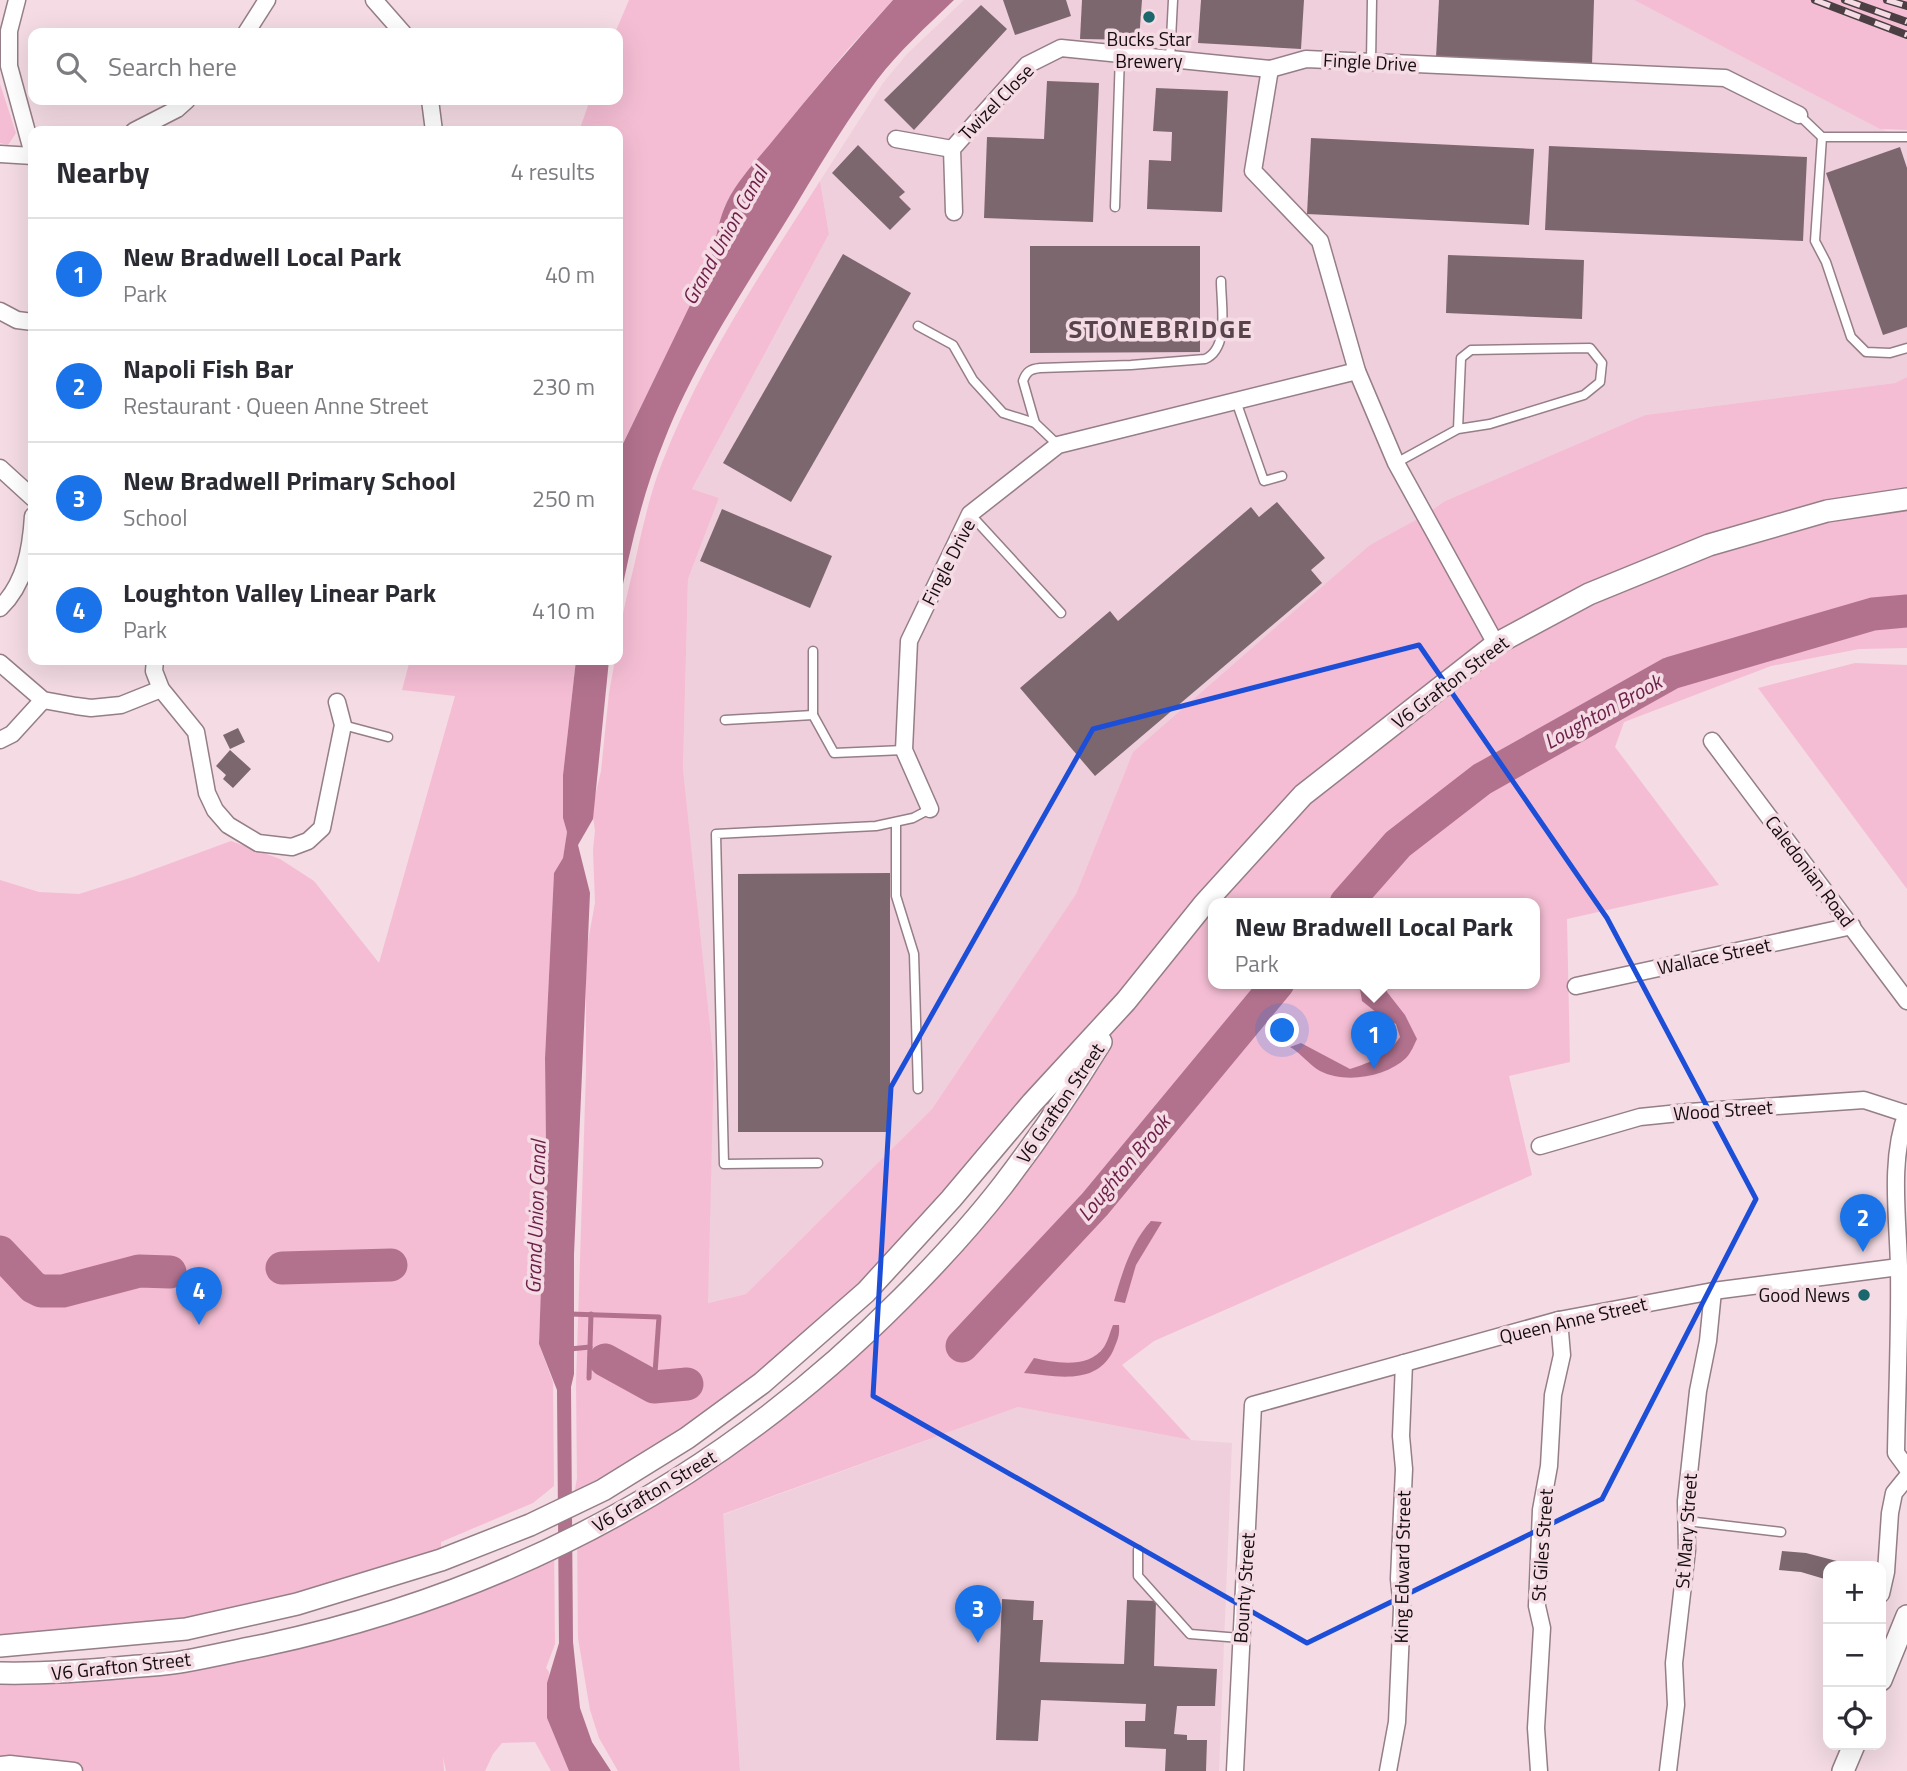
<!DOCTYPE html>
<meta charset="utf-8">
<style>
:root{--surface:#fff;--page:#f2f2f3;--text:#2b2b33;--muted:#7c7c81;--line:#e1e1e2;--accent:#1a73e8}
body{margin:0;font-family:"Titillium Web",sans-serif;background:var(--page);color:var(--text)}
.controls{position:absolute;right:21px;bottom:21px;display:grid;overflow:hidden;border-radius:14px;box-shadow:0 7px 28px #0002}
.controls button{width:63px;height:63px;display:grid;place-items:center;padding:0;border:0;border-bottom:2px solid var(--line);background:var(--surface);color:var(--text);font:35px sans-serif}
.you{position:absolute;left:1283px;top:1031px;width:24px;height:24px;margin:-18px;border:5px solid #fff;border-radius:50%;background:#1a73e8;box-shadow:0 0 0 10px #1a73e833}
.badge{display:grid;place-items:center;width:46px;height:46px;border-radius:50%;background:var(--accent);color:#fff;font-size:23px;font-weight:700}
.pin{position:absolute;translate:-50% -58px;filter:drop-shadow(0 2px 4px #0008)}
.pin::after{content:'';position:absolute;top:37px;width:24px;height:21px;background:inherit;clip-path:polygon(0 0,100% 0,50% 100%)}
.popup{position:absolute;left:1208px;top:898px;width:332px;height:91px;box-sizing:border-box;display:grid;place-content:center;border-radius:14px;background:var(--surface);filter:drop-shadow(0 2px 5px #0005);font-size:23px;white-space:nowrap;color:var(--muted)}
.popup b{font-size:26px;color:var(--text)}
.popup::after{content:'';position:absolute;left:50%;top:100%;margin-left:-14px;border:14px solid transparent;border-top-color:var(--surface)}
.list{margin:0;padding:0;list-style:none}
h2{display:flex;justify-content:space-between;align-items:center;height:91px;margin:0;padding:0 28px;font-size:30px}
h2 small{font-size:23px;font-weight:400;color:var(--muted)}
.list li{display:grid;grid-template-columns:46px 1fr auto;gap:21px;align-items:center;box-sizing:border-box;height:112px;padding:0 28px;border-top:2px solid var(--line)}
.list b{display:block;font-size:26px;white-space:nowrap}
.list p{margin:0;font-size:23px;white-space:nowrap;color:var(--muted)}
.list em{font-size:23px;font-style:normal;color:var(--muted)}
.icon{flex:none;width:38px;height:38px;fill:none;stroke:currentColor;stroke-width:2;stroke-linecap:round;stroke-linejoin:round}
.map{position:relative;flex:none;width:1907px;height:1771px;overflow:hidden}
.search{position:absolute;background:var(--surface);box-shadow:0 7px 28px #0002;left:28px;top:28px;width:595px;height:77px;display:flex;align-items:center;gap:18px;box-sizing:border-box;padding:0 24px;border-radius:14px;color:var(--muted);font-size:26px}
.panel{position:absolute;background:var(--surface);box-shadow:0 7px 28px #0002;left:28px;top:126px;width:595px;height:539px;border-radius:14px}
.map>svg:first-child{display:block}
.built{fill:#f0cfdc}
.green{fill:#f4bdd3;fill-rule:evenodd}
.water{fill:#b2728e}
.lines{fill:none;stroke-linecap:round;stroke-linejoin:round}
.stream{stroke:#b2728e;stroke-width:5}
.river{stroke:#b2728e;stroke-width:33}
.building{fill:#7c676f}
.service-casing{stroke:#957e87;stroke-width:11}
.minor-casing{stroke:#957e87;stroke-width:19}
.tertiary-casing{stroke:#957e87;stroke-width:24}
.service{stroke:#fff;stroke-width:8}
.minor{stroke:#fff;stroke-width:16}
.tertiary{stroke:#fff;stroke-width:21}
.rail-casing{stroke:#4b3f43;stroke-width:8}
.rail{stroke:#f4dbe4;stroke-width:5;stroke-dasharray:16;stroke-linecap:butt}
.marked{fill:none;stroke:#1d4ed8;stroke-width:5;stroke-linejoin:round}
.poi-dot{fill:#1a676d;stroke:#f4dbe4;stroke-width:2.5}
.labels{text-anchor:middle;stroke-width:7;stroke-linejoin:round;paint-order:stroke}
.poi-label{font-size:19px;fill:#140c0f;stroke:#f4dbe4}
.street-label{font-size:19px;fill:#140c0f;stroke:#f4dbe4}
.water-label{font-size:21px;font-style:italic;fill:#6b1e47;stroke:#f4dbe4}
.district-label{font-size:26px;font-weight:bold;letter-spacing:2px;fill:#57434b;stroke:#f4dbe4}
</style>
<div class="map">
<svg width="1907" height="1771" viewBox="0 0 1907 1771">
<rect width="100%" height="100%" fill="#f4dbe4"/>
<g class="built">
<path d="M964,0H1634L1907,142V377L1895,383L1645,415L1445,501L1425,515L1133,752L1076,894L932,1109L746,1294L707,1303L714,1063L683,770L688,579L719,498L692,489L829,234L820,181L883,83L907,54Z"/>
<path d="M1018,1407L1191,1440L1232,1443L1219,1771H740L722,1515Z"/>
</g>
<g class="green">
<path d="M629,0H893L848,49L793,116L724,207L716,247L708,268L618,454V131H579L590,100H618V33H615Z"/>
<path d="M1634,0H1907V130L1880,129Z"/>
<path d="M0,84L16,133L8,145L0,143Z"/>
<path d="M820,181L829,234L692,489L719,498L688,579L683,769L714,1063L708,1303L746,1294L932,1109L1076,894L1133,752L1370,545L1425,515L1445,501L1645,415L1895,383L1907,377V648L1859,649L1771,666L1624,722L1615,747L1719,885L1567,919L1570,1062L1509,1076L1532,1175L1154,1341L1122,1365L1191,1440L1018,1407L723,1514L740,1771H618L599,1738L590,1710L578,1638L577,1528L732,1445L936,1264L1122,1008L988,1168L762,1383L572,1508L577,1478L576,1384L586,1072V952L595,903L593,850L595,831L592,809L601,771L609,693L615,660H618C618,628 627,596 634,566C642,531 649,496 662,463C701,362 762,272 820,181ZM1213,903H1535V983H1213Z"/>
<path d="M410,660H576L563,775V818L567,832L563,858L554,873L545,1058L546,1144L539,1344L553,1382L554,1486L533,1503L441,1542V1560L297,1604L0,1646V880L39,892L79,894L133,877L231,841L280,859L314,881L379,963L455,696L402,690Z"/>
<path d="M1855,663L1907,665V889L1758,688Z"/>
<path d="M554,1544L555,1644L546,1668L549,1672L547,1718L569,1771H551L535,1742L502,1743L493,1754L485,1771H446L443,1757L444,1771H0V1673L43,1674L308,1635Z"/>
</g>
<g class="water">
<path d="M893,0H954C927,26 899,51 877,80C836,134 804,194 768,250C730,311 690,374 664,441C642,495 629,553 618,609V454L708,268C715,248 718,219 727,202C738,179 759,158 775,138C813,91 852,45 893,0Z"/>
<path d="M576,660H609L593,819L578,845L590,893L574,1254V1374L571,1387L573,1642L580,1708L592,1742L611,1771H569L547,1718V1683L559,1643L557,1390L539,1344L546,1144L545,1058L554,873L563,858L567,832L563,818V775Z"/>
<path d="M1359,983H1385L1387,992L1405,1015L1417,1039C1414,1045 1411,1053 1406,1058C1386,1077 1345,1084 1320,1071C1309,1065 1301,1053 1290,1047L1301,1043L1350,1069C1371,1062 1387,1057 1400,1037L1396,1024L1382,1017L1362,1001Z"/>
<path d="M1151,1221L1162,1222L1136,1265L1125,1303L1114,1301C1122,1273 1131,1243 1151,1221Z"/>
<path d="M1113,1325H1119C1120,1336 1117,1341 1113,1351C1096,1386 1056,1376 1024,1373L1034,1358C1056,1363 1089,1369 1104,1347C1108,1341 1110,1332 1113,1325Z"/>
</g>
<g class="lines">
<g class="stream">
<path d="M570,1314L659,1317L654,1387"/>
<path d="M570,1349L590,1347"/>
<path d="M589,1378L591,1314"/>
</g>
<g class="river">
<path d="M1346,903L1398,844L1482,779L1671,673L1873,614L1907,611"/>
<path d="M0,1252L33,1287L41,1291H63L139,1271L170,1272"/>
<path d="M282,1268L391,1265"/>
<path d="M962,1346L1095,1204L1278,983"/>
<path d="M605,1360L654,1387L687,1384"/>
</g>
</g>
<g class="building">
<path d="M1003,0H1066L1071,16L1015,35Z"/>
<path d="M1082,0H1142L1139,40L1080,39Z"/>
<path d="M1201,0H1304L1301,49L1198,43Z"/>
<path d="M1439,0H1594L1592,64L1436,58Z"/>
<path d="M981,5L1007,29L914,130L884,100Z"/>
<path d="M1047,81L1099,83L1093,222L984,218L987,137L1044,139Z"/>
<path d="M1156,88L1228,91L1222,212L1147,209L1149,160L1171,161L1172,132L1153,131Z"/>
<path d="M1311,138L1534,149L1529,225L1307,214Z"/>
<path d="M858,145L905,192L899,197L911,209L890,230L832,173Z"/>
<path d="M1549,146L1807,157L1803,241L1545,230Z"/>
<path d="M1900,147L1907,168V327L1883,335L1826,173Z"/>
<path d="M1030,246H1200V352L1030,353Z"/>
<path d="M843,254L911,293L791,502L723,463Z"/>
<path d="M1448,255L1584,260L1582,319L1446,313Z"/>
<path d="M1277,502L1325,558L1311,570L1322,583L1095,776L1020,688L1110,611L1118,621L1251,507L1259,517Z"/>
<path d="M722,509L832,556L810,608L700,561Z"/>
<path d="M238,728L245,742L230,749L223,735Z"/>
<path d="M230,750L251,769L233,788L223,779L226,775L216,766Z"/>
<path d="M890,873V1132H738V874Z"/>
<path d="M1782,1551L1806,1553L1856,1566H1828V1580L1801,1572L1779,1570Z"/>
<path d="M1002,1599L1034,1601L1033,1620H1043L1040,1662L1124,1664L1127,1600L1156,1601L1154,1666L1217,1669L1215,1706H1177L1174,1734L1187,1735V1740H1207L1206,1771H1165L1166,1749L1125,1747V1721H1145L1146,1704L1041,1700L1038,1741L996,1740Z"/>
</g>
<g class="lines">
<defs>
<g id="service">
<path d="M1170,59L1173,0"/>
<path d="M1371,62L1372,0"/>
<path d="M1799,115L1822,137H1907"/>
<path d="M1822,137L1815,241L1826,262L1851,337L1866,352L1890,353L1907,348"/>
<path d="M1115,207L1120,54"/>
<path d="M918,326L953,345L973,380L1003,413L1035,423"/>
<path d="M1236,401L1264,481L1282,476"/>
<path d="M1058,445L1035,423L1023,381C1026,372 1030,369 1040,368L1131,365L1205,359C1230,348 1221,305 1221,281"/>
<path d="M1396,463L1458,429L1490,424L1584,395L1600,382L1602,363L1590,348L1471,350L1461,358L1458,429"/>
<path d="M970,514L1061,613"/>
<path d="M813,715V651"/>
<path d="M725,720L813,715L834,753L904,750"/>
<path d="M343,725L388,737"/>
<path d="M896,823V896L914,954L918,1089"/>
<path d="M818,1163L724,1164L716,834L876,826L913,818L930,809"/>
<path d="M1687,1521L1781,1532"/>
<path d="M1138,1550V1576L1190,1634L1240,1638"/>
</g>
<g id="minor">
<path d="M17,0L9,31V66L33,154"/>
<path d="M374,0L403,33"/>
<path d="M246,33L267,0"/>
<path d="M430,100L434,131"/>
<path d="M134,131L177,109L187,100"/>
<path d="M896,139L952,149"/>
<path d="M0,154L33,156"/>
<path d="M954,212L952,149L1027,65L1061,48L1270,69"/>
<path d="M0,311L17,320L33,322"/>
<path d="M0,468L33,498"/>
<path d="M0,608C25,584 31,549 33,516"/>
<path d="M1496,644L1396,463L1357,371L1320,241L1253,171L1270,69L1306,59L1725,78L1799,115"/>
<path d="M155,660L154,671L161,689L196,732L207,793L215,810L228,825L258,843L292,847L308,841L322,828L343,725L337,702"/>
<path d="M0,663L43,700L76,706L91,708L121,705L161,689"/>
<path d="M0,740L12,734L43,700"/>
<path d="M1712,741L1907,1001"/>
<path d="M930,809L904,750L909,641L970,514L1058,445L1357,371"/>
<path d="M1576,986L1852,926"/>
<path d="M1907,1113C1889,1159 1898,1218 1899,1267C1900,1329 1897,1391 1896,1453L1907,1468"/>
<path d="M1540,1146L1640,1117L1689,1112L1864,1100L1907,1114"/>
<path d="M1881,1594L1886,1572L1890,1513L1894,1493L1907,1477"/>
<path d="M0,1765L10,1764L74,1771"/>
<path d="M1235,1771L1253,1405L1559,1320L1713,1291L1899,1267"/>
<path d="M1388,1771L1397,1722L1402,1608L1399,1579L1404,1469L1401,1436L1404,1363"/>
<path d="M1539,1771L1536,1728L1542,1628L1537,1606L1541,1510L1549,1466L1553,1395L1562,1355L1559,1320"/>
<path d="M1668,1771L1676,1705L1674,1663L1687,1550L1686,1501L1698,1391L1708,1341L1713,1291"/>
</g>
<g id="tertiary">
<path d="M0,1646L186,1629L297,1604L441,1560L530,1525L603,1490L687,1438L762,1383L866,1292L951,1199L1032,1103L1126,1001L1204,904L1303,795L1496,644L1589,594L1709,545L1827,511L1907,499"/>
<path d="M0,1673C43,1674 84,1671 127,1667C146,1665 167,1665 186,1661C213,1656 239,1650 265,1645C510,1593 724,1477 901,1299C937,1263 972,1225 1003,1185C1038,1139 1071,1091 1101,1042"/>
<path d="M1881,1680L1907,1616"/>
<path d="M1843,1771L1854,1745"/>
</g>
</defs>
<use href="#service" class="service-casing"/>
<use href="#minor" class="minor-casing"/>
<use href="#tertiary" class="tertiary-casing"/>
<use href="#service" class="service"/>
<use href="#minor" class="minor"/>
<use href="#tertiary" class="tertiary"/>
<defs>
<g id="rail">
<path d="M1815,0L1907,35"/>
<path d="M1845,0L1907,22"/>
<path d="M1887,0L1907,6"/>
</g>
</defs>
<use href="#rail" class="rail-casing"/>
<use href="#rail" class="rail"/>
</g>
<path class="marked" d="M1419,645L1607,918L1756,1199L1602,1499L1307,1643L873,1396L891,1087L1093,729Z"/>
<g class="poi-dot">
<circle cx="1149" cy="17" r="7"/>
<circle cx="1864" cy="1295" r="7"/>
</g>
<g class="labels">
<g class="poi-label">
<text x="1149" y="46">Bucks Star<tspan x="1149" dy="22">Brewery</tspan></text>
<text x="1850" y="1302" text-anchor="end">Good News</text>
</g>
<g class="street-label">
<text transform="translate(1370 62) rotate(3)" y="7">Fingle Drive</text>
<text transform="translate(996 102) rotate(-46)" y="7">Twizel Close</text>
<text transform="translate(948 562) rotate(-63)" y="7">Fingle Drive</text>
<text transform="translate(1450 682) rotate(-37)" y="7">V6 Grafton Street</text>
<text transform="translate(1810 871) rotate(53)" y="7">Caledonian Road</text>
<text transform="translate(1714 956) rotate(-12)" y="7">Wallace Street</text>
<text transform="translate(1060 1103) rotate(-56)" y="7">V6 Grafton Street</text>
<text transform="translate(1723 1110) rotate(-4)" y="7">Wood Street</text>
<text transform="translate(1573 1320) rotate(-13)" y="7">Queen Anne Street</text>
<text transform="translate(654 1491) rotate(-31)" y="7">V6 Grafton Street</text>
<text transform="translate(1686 1531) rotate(-86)" y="7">St Mary Street</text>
<text transform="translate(1542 1545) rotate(-86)" y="7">St Giles Street</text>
<text transform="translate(1402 1567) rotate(-89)" y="7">King Edward Street</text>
<text transform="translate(1244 1588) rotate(-86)" y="7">Bounty Street</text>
<text transform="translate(121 1666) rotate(-6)" y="7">V6 Grafton Street</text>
</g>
<g class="water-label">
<text transform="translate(725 236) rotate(-61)" y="7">Grand Union Canal</text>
<text transform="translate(1603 712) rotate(-29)" y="7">Loughton Brook</text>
<text transform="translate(1124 1168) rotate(-50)" y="7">Loughton Brook</text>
<text transform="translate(536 1217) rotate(-88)" y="7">Grand Union Canal</text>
</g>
<g class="district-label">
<text x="1161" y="338">STONEBRIDGE</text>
</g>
</g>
</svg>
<div class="controls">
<button>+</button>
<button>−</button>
<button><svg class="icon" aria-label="locate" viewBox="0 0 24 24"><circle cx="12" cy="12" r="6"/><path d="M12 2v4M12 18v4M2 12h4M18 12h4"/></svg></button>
</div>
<div class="you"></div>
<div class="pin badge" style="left:1374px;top:1069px">1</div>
<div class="popup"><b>New Bradwell Local Park</b>Park</div>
<div class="pin badge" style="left:1863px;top:1252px">2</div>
<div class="pin badge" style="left:978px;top:1643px">3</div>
<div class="pin badge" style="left:199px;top:1325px">4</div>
<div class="search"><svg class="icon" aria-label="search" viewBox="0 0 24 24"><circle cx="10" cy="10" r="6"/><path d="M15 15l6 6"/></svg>Search here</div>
<section class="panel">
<h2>Nearby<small>4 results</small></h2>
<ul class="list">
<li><span class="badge">1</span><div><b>New Bradwell Local Park</b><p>Park</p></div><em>40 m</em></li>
<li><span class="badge">2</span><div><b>Napoli Fish Bar</b><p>Restaurant · Queen Anne Street</p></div><em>230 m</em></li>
<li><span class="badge">3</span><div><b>New Bradwell Primary School</b><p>School</p></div><em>250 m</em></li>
<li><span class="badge">4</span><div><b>Loughton Valley Linear Park</b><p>Park</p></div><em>410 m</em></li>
</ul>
</section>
</div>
